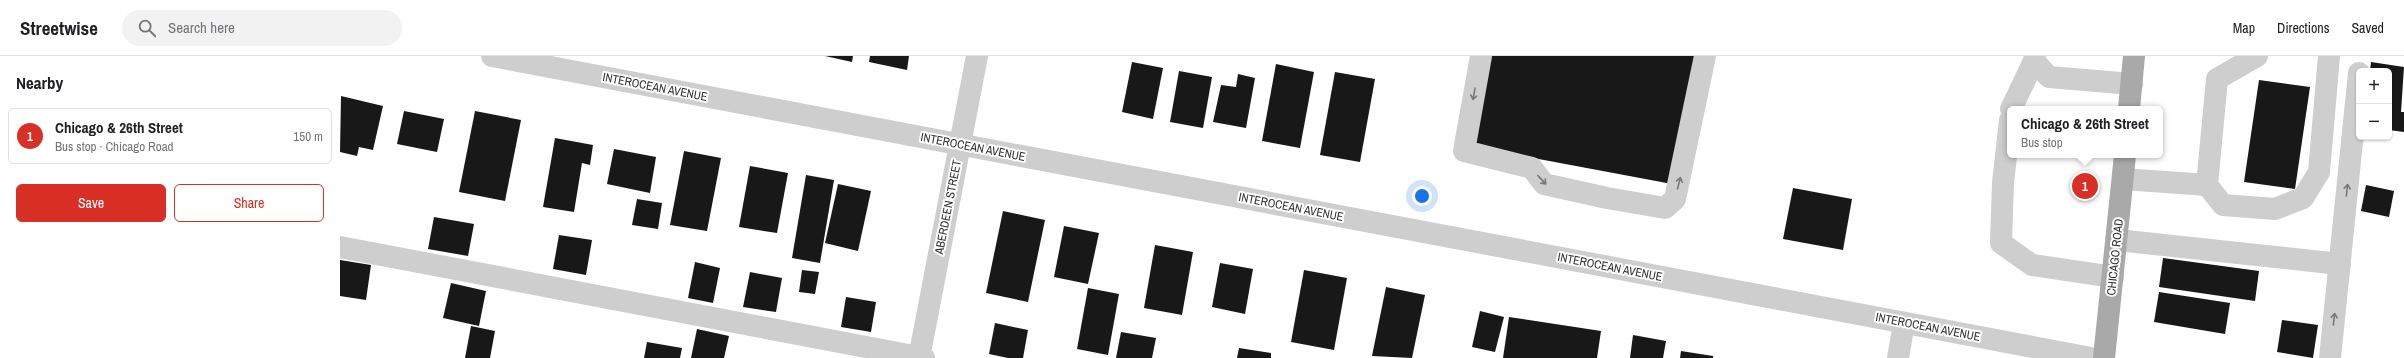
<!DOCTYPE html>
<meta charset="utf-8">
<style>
:root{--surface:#fff;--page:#f2f2f2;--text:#202124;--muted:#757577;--line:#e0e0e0;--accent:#d93025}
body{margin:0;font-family:"Archivo Narrow",sans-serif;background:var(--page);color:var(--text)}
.controls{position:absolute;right:12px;top:12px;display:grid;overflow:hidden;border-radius:6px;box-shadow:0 1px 3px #0004}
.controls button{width:36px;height:36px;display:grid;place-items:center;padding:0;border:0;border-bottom:1px solid var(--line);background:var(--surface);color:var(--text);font:20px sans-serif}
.you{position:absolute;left:1082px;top:140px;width:14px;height:14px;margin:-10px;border:3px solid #fff;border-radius:50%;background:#1a73e8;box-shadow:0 0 0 6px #1a73e833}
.badge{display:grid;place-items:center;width:26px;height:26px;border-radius:50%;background:var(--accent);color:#fff;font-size:13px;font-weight:700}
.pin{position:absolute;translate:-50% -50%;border:2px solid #fff;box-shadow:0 1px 4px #0006}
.popup{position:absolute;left:1667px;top:50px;width:156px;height:52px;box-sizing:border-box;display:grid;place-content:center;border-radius:6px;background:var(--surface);filter:drop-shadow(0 1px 3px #0005);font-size:13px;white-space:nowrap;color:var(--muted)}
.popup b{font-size:15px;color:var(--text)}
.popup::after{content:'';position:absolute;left:50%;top:100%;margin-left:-8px;border:8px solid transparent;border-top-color:var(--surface)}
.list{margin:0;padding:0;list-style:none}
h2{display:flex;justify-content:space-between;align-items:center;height:52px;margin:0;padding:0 16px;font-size:17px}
h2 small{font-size:13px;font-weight:400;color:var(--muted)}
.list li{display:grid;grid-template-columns:26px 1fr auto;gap:12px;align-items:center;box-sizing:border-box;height:56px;margin:0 8px 8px;padding:0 8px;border:1px solid var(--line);border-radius:6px}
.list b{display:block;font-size:15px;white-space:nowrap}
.list p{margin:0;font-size:13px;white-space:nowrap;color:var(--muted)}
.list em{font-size:13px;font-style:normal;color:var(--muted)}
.actions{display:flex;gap:8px;padding:12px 16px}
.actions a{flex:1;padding:9px 0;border:1px solid var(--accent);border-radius:6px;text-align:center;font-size:14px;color:var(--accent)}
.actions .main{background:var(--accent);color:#fff}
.icon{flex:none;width:22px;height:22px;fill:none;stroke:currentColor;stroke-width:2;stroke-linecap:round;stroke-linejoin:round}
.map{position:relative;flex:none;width:2064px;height:302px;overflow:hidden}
header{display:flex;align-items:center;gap:24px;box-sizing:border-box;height:56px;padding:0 20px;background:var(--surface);border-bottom:1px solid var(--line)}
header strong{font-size:19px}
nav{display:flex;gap:22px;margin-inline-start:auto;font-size:14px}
.search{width:280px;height:36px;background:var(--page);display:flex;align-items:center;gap:10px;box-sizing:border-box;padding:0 14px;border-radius:22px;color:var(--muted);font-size:15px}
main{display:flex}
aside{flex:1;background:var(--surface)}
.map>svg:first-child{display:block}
.building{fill:#181818}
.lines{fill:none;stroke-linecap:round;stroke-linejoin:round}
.minor{stroke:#cecece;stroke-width:22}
.major{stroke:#a9a9a9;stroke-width:22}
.oneway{stroke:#787878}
.labels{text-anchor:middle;stroke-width:4;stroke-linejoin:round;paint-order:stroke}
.street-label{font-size:12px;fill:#313131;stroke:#fff}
</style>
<header>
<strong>Streetwise</strong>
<div class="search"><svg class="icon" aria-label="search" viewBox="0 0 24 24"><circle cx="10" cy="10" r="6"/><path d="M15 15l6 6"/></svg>Search here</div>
<nav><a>Map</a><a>Directions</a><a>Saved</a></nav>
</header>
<main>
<aside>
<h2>Nearby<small></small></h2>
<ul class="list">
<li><span class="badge">1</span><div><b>Chicago &amp; 26th Street</b><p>Bus stop · Chicago Road</p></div><em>150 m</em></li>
</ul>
<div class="actions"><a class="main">Save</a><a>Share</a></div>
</aside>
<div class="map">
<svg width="2064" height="302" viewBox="0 0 2064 302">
<rect width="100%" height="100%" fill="#fff"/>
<g class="building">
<path d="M485,0H513L512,6Z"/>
<path d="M530,0H569L567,14L529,6Z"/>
<path d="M1151,0H1355L1332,128L1134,91Z"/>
<path d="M792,6L823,12L813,63L782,56Z"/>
<path d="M2031,6L2064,11L2061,56H2064V76L2049,74V15H2030Z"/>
<path d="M936,8L974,16L960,92L922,85Z"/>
<path d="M839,15L872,21L863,72L830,66Z"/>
<path d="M995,16L1035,23L1020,106L980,99Z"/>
<path d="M898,18L915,22L906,72L873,66L881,29L896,31Z"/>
<path d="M1919,24L1970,31L1955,133L1904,126Z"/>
<path d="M1,40L43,50L33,94L19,91L17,100L0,96Z"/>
<path d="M64,55L104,63L97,96L57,88Z"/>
<path d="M135,55L181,64L165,145L119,136Z"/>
<path d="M215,82L253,89L250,109L242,107L234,156L203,151Z"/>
<path d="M274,93L316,101L310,137L267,128Z"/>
<path d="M344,95L381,102L367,175L330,169Z"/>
<path d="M410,110L448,117L437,177L399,171Z"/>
<path d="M466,119L494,124L480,207L452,202Z"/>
<path d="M498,128L531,135L518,195L485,187Z"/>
<path d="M2026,129L2054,135L2049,161L2021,155Z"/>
<path d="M1453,132L1512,143L1503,194L1443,183Z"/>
<path d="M297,143L322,147L318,173L292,169Z"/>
<path d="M663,155L705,164L688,246L646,237Z"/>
<path d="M94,161L134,168L128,200L88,193Z"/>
<path d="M724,170L759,177L748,228L714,221Z"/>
<path d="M219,179L252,184L246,219L213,213Z"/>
<path d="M815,189L853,196L842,259L804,252Z"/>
<path d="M1823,202L1919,215L1915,245L1819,231Z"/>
<path d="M0,204L31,209L26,244L0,240Z"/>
<path d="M355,206L380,212L373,247L348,242Z"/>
<path d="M880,207L913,213L905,258L872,251Z"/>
<path d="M462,214L479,216L475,238L459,236Z"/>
<path d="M964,214L1007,222L994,294L951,286Z"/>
<path d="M410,216L442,222L436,256L403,251Z"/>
<path d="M111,227L146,235L139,270L103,262Z"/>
<path d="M1046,231L1085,239L1072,302L1032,300Z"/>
<path d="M748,232L779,238L768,299L737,293Z"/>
<path d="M1819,236L1890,247L1885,278L1814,266Z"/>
<path d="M506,241L536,246L531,276L501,271Z"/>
<path d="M1140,255L1164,261L1155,296L1132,291Z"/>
<path d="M1169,261L1261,275L1257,302H1163Z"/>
<path d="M1942,264L1978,269L1973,302L1937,296Z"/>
<path d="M655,267L688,274L683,302H668L649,298Z"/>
<path d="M131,270L155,275L150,302H125Z"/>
<path d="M357,273L389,280L384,302H351Z"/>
<path d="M781,276L816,282L812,302H776Z"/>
<path d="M1293,279L1326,285L1323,302H1290Z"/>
<path d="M307,286L342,292L340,302H304Z"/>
<path d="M899,292L931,297V302H897Z"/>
<path d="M1341,295L1373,300V302H1340Z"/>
</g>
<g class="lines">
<g class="minor">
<path d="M152,0L1751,302"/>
<path d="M1141,0L1124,95L1192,112L1204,128L1267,142L1325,152L1335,143L1365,0"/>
<path d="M1695,0L1694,5L1709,21L1792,28"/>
<path d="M1917,0L1877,23L1867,129L1883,149L1935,153L1963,142L1979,116L1989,0"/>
<path d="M1671,53L1694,5"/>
<path d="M1670,64L1663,127L1661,187L1692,209L1773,221"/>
<path d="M1783,123L1867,129"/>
<path d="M1777,184L2000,208"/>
<path d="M0,191L584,302"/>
<path d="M579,302L637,0"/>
<path d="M1558,302L1564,267"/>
<path d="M1990,302L2019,17"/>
</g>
<g class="major">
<path d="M1789,53L1794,0"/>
<path d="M1764,302L1785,99"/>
</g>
</g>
<defs><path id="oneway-shaft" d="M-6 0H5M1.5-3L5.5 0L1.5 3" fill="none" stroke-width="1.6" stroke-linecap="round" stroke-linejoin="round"/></defs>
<g class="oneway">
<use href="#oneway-shaft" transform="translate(1134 38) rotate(100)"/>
<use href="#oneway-shaft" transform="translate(1202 124) rotate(47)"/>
<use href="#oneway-shaft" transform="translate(1339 127) rotate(-76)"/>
<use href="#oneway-shaft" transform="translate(2007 134) rotate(-84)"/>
<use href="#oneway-shaft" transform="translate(1994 263) rotate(-84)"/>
</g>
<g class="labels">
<g class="street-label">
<text transform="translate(315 31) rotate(11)" y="4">INTEROCEAN AVENUE</text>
<text transform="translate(633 91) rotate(11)" y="4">INTEROCEAN AVENUE</text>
<text transform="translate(608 151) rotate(-79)" y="4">ABERDEEN STREET</text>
<text transform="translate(951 151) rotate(11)" y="4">INTEROCEAN AVENUE</text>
<text transform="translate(1775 201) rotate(-84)" y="4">CHICAGO ROAD</text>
<text transform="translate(1270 211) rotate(11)" y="4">INTEROCEAN AVENUE</text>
<text transform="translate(1588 271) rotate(11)" y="4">INTEROCEAN AVENUE</text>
</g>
</g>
</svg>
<div class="controls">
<button>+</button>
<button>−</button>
</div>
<div class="you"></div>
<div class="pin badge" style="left:1745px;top:130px">1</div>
<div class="popup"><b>Chicago &amp; 26th Street</b>Bus stop</div>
</div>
</main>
